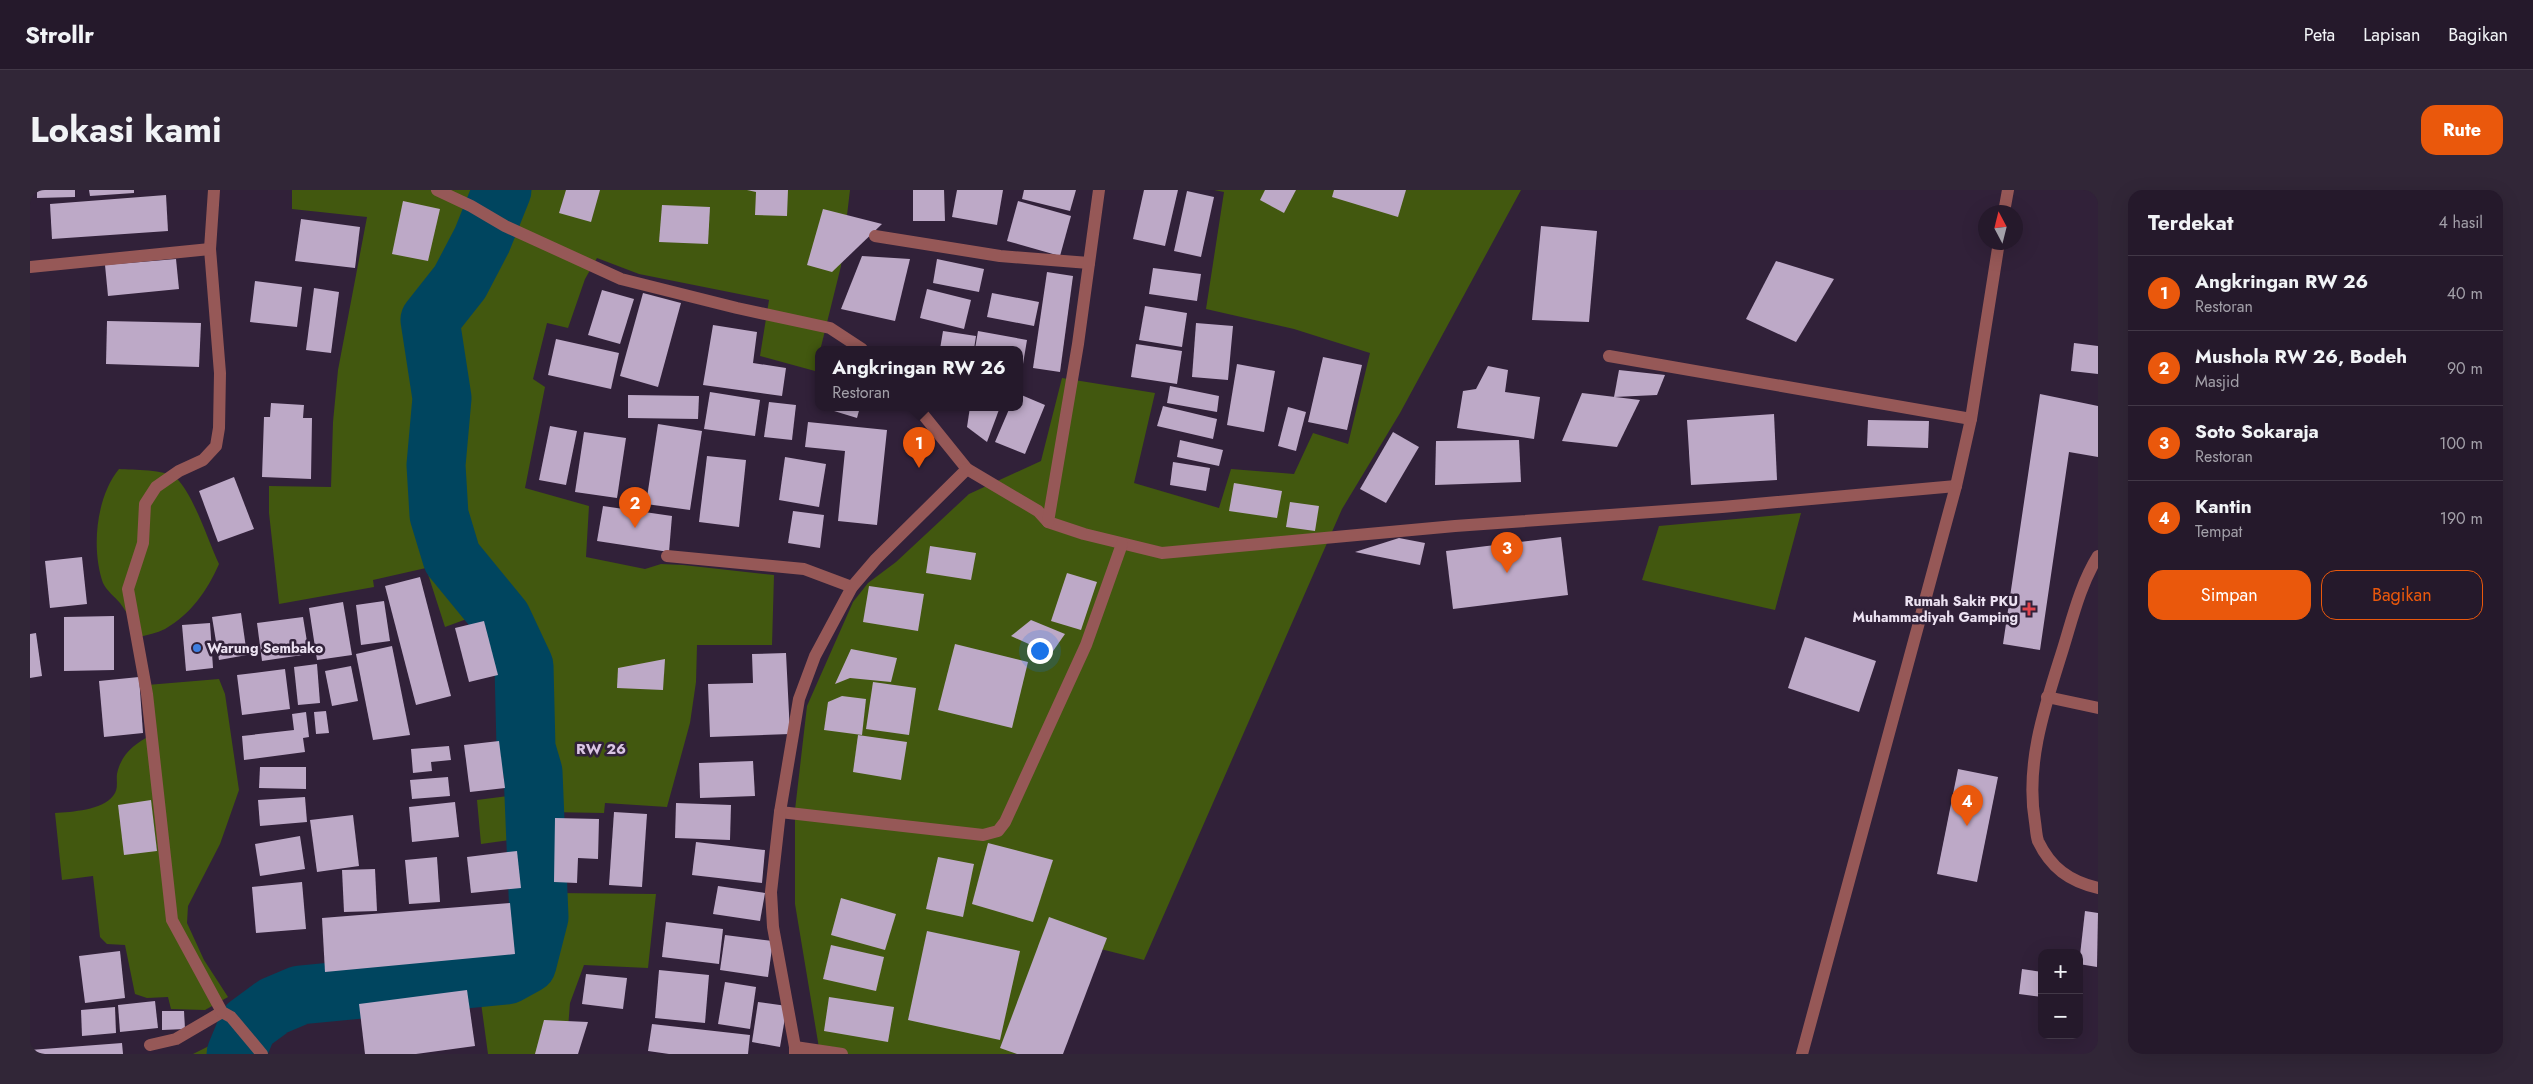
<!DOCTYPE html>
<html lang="id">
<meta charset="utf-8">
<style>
:root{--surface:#25192b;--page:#312637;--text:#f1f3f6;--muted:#a3a0a9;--line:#423847;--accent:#ea580c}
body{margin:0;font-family:Jost,sans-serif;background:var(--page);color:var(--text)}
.controls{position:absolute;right:15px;bottom:15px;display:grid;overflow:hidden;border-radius:10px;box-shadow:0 5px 20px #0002}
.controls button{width:45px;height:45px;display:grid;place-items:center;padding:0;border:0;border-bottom:1px solid var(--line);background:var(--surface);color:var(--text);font:25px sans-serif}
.compass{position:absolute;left:1948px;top:15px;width:45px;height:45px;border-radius:50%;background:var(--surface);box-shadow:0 5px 20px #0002;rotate:353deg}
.you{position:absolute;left:1009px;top:460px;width:18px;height:18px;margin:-12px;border:4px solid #fff;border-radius:50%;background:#1a73e8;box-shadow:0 0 0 8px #1a73e833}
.badge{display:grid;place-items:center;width:32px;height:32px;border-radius:50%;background:var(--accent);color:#fff;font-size:16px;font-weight:700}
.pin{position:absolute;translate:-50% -41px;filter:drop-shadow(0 1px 2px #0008)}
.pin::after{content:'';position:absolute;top:26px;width:18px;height:15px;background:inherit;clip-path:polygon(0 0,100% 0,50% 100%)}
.popup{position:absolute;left:785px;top:156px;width:208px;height:65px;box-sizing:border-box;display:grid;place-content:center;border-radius:10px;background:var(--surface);filter:drop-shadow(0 1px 4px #0005);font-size:16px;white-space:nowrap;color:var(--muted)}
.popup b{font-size:19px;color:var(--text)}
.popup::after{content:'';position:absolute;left:50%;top:100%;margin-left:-10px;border:10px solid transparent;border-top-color:var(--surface)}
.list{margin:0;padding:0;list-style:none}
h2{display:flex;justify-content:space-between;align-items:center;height:65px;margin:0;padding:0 20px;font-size:21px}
h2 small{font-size:16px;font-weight:400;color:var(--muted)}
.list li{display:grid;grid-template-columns:32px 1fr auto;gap:15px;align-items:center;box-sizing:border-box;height:75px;padding:0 20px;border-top:1px solid var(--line)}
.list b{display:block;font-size:19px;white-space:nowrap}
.list p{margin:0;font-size:16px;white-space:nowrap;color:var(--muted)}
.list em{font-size:16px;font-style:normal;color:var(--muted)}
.actions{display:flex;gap:10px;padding:15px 20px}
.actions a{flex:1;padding:11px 0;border:1px solid var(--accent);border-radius:15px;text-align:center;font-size:18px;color:var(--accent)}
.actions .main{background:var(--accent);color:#fff}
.map{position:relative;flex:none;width:2068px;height:864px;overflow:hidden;border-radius:15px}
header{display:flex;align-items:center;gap:30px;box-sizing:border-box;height:70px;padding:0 25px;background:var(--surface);border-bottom:1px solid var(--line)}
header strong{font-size:24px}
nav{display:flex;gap:28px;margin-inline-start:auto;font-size:18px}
.intro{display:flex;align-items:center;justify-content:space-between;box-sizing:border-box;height:120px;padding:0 30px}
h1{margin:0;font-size:35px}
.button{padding:12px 22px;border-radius:15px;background:var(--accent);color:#fff;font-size:18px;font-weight:700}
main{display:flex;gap:30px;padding:0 30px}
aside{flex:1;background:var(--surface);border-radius:15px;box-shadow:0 5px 20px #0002}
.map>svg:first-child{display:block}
.green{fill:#42580f}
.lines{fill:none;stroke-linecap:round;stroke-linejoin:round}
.river{stroke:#00455f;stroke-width:59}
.building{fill:#bda9c7}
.lane{stroke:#965857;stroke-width:12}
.street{stroke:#965857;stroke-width:12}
.health-dot{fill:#e0444e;stroke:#312139;stroke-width:2}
.shop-dot{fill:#3f7fe0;stroke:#312139;stroke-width:2}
.labels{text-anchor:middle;stroke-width:5;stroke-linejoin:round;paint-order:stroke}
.poi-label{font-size:14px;font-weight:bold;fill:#ece2f2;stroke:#312139;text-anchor:end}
.neighbourhood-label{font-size:15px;font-weight:bold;fill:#dac6e4;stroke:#312139}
</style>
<header>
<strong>Strollr</strong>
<nav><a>Peta</a><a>Lapisan</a><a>Bagikan</a></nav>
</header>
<div class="intro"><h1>Lokasi kami</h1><a class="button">Rute</a></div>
<main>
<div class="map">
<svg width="2068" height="864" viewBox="0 0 2068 864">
<rect width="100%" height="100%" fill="#312139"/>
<g class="green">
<path d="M262,0H820L811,76L785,181L730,166L739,110L609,84L567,68L555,89L538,138L517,133L503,189L515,197L495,298L559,316L556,367L615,379L631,374L653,375L744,385L742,455H667L666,492L660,533L637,617L575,613L574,623L518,622V645L451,654L447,610L485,605L486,597L477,549L482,496L462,430L453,423L415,437L396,378L343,390L344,397L249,414L239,323V296L301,297L303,232L308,180L337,27L262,19Z"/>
<path d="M1184,0H1491L1370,223L1312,319L1114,770L1055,755L1022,864H790L765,714V620L777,516L823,412L838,393L866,372L939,304L1011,271L1032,188L1125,203L1104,293L1189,318L1201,279L1264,284L1283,243L1318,254L1340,163L1264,139L1176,119L1194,2Z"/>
<path d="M89,279C103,280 135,279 146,288C163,303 179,353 189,374C177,401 161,424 135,439C127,443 117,445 109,447C103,436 98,423 90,413C85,407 76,400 73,393C61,359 66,307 89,279Z"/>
<path d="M1771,323L1745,420L1612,390L1629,336Z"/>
<path d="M189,489L195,504L209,600L190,654L158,716L157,733L174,770L198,807L175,820L141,819L138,807L117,808L105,804L95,755L77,754L70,747L63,686L32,690L25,623C42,622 72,620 83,606C89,599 86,591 87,584C91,564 105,553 122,545L117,495Z"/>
<path d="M525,703L626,704L618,778L554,775L540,813L536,864H458L449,798C462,797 489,796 499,788C519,773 522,727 525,703Z"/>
<path d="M189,851L190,864H163Z"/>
</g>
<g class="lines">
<path class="river" d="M206,864L218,835L244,816L270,805L477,785L497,774L509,727L503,582L496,558L494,476L472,429L422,368L409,325L406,275L412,208L400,130L430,92L452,50L472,0"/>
</g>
<g class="building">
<path d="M7,0H45V7L7,8Z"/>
<path d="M59,0H104V3L60,6Z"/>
<path d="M536,0H570L561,32L529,23Z"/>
<path d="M717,0H758L757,26L725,25L726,2Z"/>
<path d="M883,0H914L915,31H883Z"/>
<path d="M927,0H973L967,35L922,27Z"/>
<path d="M994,0H1046L1040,21L992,9Z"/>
<path d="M1114,0H1148L1135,56L1103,49Z"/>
<path d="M1235,0H1266L1254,23L1230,10Z"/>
<path d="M1304,0H1376L1368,27L1302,7Z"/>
<path d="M1157,1L1184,7L1171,67L1144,61Z"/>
<path d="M136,5L138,41L22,49L20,14Z"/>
<path d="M373,11L410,19L398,71L362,64Z"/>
<path d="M988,11L1041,26L1030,66L977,51Z"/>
<path d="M632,15L680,17L678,54L629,52Z"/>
<path d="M793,19L852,34L802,82L777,75Z"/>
<path d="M271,29L330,37L325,78L265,71Z"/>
<path d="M1511,36L1567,41L1559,132L1502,130Z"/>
<path d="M832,66L880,69L865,131L811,119Z"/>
<path d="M146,69L149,99L78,106L75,75Z"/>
<path d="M907,69L954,79L949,102L903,93Z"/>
<path d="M1746,71L1804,89L1766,152L1716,129Z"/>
<path d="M1123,78L1171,84L1167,111L1119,104Z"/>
<path d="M1017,82L1043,86L1030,182L1003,178Z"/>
<path d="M225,91L272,97L267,137L220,132Z"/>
<path d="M284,98L309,102L301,163L276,160Z"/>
<path d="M897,99L941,110L934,139L890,128Z"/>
<path d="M572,100L604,109L590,154L558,145Z"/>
<path d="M613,103L651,113L628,197L590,186Z"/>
<path d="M962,103L1009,112L1004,136L957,127Z"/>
<path d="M1115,116L1157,123L1152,157L1109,150Z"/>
<path d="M77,131L171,133L169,177L76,174Z"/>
<path d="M1166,133L1203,136L1198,190L1162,187Z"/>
<path d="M683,135L727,142L723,173L756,178L752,206L673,195Z"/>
<path d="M913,141L946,146L944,159H910Z"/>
<path d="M948,141L997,150L992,180H989V159H945Z"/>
<path d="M526,149L589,163L581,199L518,185Z"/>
<path d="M2044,153L2068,156V184L2041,181Z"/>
<path d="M1106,154L1152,161L1147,194L1101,187Z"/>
<path d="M1293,167L1332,175L1317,240L1278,232Z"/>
<path d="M1207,174L1245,181L1234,242L1197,235Z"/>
<path d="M1458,176L1478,180L1475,202L1510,207L1504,249L1427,238L1433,201L1446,199Z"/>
<path d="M1589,180L1635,185L1627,205L1584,207Z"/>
<path d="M1140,196L1189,206L1187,222L1137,213Z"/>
<path d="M680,202L730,210L725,246L674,239Z"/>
<path d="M1552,203L1610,210L1587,257L1532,251Z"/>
<path d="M989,204L1015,215L995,264L965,252L980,217H989Z"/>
<path d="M2010,204L2068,216V267L2039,262L2010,460L1973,454Z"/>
<path d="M598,205L669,206L668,229L598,228Z"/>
<path d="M739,212L766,215L762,250L734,247Z"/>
<path d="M241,213L274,215L273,228H282L281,289L232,287L234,227H240Z"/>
<path d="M1133,216L1187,229L1183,249L1127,236Z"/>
<path d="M791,217H830L827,228Z"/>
<path d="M940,217H970L957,252L937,237Z"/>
<path d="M1258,217L1276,222L1266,261L1248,256Z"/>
<path d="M1744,224L1747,290L1661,295L1657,230Z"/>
<path d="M1838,230L1899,231L1898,258L1837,256Z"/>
<path d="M778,232L857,240L847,335L808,331L815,261L775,257Z"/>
<path d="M628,234L672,241L660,320L616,314Z"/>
<path d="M520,236L547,241L536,295L509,290Z"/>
<path d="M554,242L596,248L587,308L545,302Z"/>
<path d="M1363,242L1389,257L1356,313L1330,299Z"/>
<path d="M1150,250L1193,260L1189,276L1147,267Z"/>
<path d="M1489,250L1491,292L1405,295L1406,251Z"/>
<path d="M677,266L716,270L709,337L669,332Z"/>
<path d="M755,267L796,274L789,317L749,310Z"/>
<path d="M1143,272L1180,278L1176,301L1140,295Z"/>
<path d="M204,287L224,339L188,352L169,301Z"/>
<path d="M1204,293L1252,301L1247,328L1199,321Z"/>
<path d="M1260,312L1289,316L1285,341L1256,337Z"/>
<path d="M573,316L642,326L639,362L567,351Z"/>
<path d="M763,321L794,325L790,358L758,353Z"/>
<path d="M1531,347L1538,405L1423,419L1416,361Z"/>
<path d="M1369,348L1395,353L1390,375L1325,362Z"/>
<path d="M900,356L946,363L941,390L896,383Z"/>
<path d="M52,367L57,414L20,418L15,371Z"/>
<path d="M1037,383L1067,392L1051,440L1021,431Z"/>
<path d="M390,387L421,506L386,515L355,396Z"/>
<path d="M839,396L894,404L888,441L833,432Z"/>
<path d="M354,411L360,451L331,455L326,415Z"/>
<path d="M313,412L322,465L287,470L279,418Z"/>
<path d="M211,423L217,465L189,470L182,427Z"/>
<path d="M84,426V480L34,481V427Z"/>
<path d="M273,427L279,464L232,471L227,433Z"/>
<path d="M1001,430L1035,444L1021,464L981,446Z"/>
<path d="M454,431L468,485L439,492L425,438Z"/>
<path d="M180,433L183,478L156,481L152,435Z"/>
<path d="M6,443L12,486L0,488V444Z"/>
<path d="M1775,447L1846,471L1829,522L1758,498Z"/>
<path d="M925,454L998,472L982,538L908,520Z"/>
<path d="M362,456L380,545L343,550L326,464Z"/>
<path d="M821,459L867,468L861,492L820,488L805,494Z"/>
<path d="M756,463L760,544L680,547L678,494L723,493L722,464Z"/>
<path d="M635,469L633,500L587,498L588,478Z"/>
<path d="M287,474L290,513L268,515L264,477Z"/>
<path d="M321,476L328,511L302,516L295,481Z"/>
<path d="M255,479L260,519L212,525L207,485Z"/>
<path d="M109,487L113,543L74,547L69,491Z"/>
<path d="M843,492L886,498L879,545L836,539Z"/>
<path d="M812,506L836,509L832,545L794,540L798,512Z"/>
<path d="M296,521L299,543L286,544L284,522Z"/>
<path d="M276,522L279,547L273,548L275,562L214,570L212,546L264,540L262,524Z"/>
<path d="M828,545L877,552L871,590L823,582Z"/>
<path d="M469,551L475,598L440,602L434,555Z"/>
<path d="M419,556L421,570L401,572L402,581L383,583L381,559Z"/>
<path d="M723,571L725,606L670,608L669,573Z"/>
<path d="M230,577H276V599L229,598Z"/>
<path d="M1928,579L1968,587L1947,692L1907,684Z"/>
<path d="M418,587L420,606L382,609L380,590Z"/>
<path d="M275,607L277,632L230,636L228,610Z"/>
<path d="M121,610L127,661L94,665L88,615Z"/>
<path d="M425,612L429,647L382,652L379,617Z"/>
<path d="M646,613L701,615L700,650L645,648Z"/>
<path d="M584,622L617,624L612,697L579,695Z"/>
<path d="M323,625L329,676L287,682L280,630Z"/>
<path d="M525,628L569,629L568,669L548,668L547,693L524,692Z"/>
<path d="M270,646L275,679L230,686L225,654Z"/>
<path d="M666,652L735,660L732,693L662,685Z"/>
<path d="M958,653L1023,670L1003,732L942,714Z"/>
<path d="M487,661L491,698L441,703L437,667Z"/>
<path d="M407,667L410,712L379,714L375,670Z"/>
<path d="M908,667L944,674L933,727L896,719Z"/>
<path d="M345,679L347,721L314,722L312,680Z"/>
<path d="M272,692L276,739L226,743L222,697Z"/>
<path d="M688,696L735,703L730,731L683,724Z"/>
<path d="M811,708L866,724L855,760L801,745Z"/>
<path d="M480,713L485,764L295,782L292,728Z"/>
<path d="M2055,721L2068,723L2067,777L2049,774Z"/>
<path d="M1019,727L1077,748L1033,864H987L970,858Z"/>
<path d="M636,732L693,739L689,774L632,767Z"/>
<path d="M897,741L990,761L970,850L878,830Z"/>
<path d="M695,745L743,751L738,787L690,780Z"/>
<path d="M801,755L854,767L846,801L793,789Z"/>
<path d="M90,761L95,808L55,813L49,766Z"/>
<path d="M1992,779L2012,782V807L1989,804Z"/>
<path d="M629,780L679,785L675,833L625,828Z"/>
<path d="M556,784L597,788L593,819L552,814Z"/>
<path d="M695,792L726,797L720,839L688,834Z"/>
<path d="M437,800L445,856L386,864H335L329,814Z"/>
<path d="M799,807L864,817L858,852L794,841Z"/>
<path d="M125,811L128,838L90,842L88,815Z"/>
<path d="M728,812L757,816L750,857L722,852Z"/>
<path d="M85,817L86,843L52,846L51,820Z"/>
<path d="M132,821H154L155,839L132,840Z"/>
<path d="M514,830L558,832L548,864H505Z"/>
<path d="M622,834L720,845L718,864H639L618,861Z"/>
<path d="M92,853L93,864H0V860Z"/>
</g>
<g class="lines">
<g class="lane">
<path d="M2068,366C2050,395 2042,430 2032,462C2015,516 1995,574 2005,632C2006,638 2006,645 2008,651C2021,678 2039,691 2068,698"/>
<path d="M2017,507L2068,518"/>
<path d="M120,855L146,849L192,822"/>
</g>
<g class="street">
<path d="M184,0L180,59L190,183L189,238L186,256L173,270L149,281L126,297L115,314L113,353L98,399L117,504L142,730L192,822L201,827L232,864"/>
<path d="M407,0L441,16L475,36L591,89L707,118L800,138L832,159"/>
<path d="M1974,22L1978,0"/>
<path d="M845,46L970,66L1059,73"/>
<path d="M0,77L180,59"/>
<path d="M1579,166L1941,229"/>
<path d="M887,217L937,279L1008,321L1018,332L1054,344L1132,363L1425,336L1692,317L1926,296"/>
<path d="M1018,332L1048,154L1069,0"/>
<path d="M637,366L774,379L822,397"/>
<path d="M750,622L953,645L968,641L975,632L1056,455L1092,354"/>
<path d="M765,857L812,864"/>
<path d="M765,864V857L743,737L741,702L750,622L769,509L785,466L822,397L846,369L937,279"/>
<path d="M1772,864L1926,296L1941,229L1969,52"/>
</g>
</g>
<path class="health-dot" d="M1996.5 411.5h5v5h5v5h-5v5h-5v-5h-5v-5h5z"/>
<circle class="shop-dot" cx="167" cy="458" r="5"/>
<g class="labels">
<g class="poi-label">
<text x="1988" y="416">Rumah Sakit PKU<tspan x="1988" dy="16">Muhammadiyah Gamping</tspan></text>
<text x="177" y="463" text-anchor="start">Warung Sembako</text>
</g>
<g class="neighbourhood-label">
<text x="571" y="564">RW 26</text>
</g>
</g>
</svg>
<div class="controls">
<button>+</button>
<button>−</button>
</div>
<svg class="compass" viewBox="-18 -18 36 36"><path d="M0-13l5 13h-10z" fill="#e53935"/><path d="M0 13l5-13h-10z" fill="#a3a0a9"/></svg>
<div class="you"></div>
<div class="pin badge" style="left:889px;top:278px">1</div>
<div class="popup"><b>Angkringan RW 26</b>Restoran</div>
<div class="pin badge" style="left:605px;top:338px">2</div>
<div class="pin badge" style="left:1477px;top:383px">3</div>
<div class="pin badge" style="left:1937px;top:636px">4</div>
</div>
<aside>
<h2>Terdekat<small>4 hasil</small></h2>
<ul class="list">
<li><span class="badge">1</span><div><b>Angkringan RW 26</b><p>Restoran</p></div><em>40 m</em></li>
<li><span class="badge">2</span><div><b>Mushola RW 26, Bodeh</b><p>Masjid</p></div><em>90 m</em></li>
<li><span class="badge">3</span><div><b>Soto Sokaraja</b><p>Restoran</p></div><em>100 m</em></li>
<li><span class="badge">4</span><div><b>Kantin</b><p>Tempat</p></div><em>190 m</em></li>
</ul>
<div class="actions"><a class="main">Simpan</a><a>Bagikan</a></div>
</aside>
</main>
